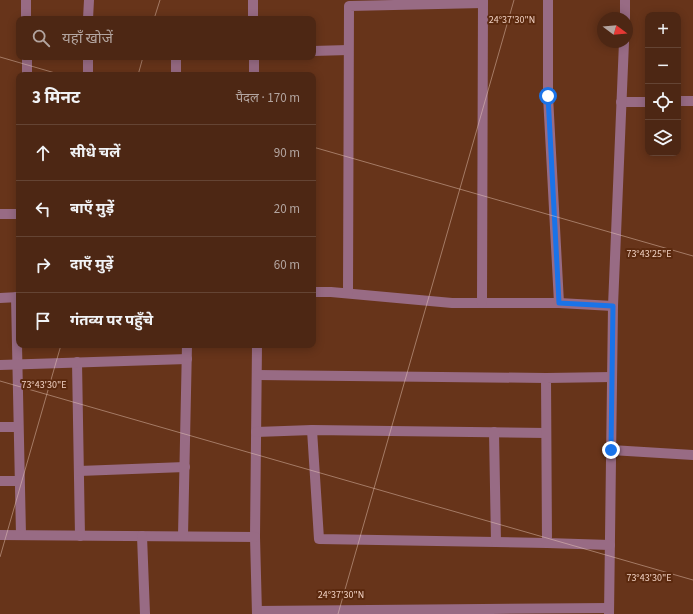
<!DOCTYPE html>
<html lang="hi">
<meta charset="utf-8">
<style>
:root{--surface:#4d2714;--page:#573322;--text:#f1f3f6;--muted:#b3a5a0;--line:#644434}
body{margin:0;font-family:"Source Sans 3","Noto Sans Devanagari",sans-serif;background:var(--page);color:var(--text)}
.controls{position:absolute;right:12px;top:12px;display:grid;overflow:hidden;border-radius:8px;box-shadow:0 2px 10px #0003}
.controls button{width:36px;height:36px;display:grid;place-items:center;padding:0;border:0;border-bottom:1px solid var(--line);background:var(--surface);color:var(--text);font:20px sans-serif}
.compass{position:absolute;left:597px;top:12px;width:36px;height:36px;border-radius:50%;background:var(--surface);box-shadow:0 2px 10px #0003;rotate:106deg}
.stop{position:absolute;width:12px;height:12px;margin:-9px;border:3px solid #1a73e8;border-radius:50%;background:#fff}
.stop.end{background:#1a73e8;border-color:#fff;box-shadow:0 1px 4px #0008}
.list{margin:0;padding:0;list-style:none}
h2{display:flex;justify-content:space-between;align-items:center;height:52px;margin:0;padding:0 16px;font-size:17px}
h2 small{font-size:13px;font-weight:400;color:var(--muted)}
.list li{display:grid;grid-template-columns:26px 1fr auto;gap:12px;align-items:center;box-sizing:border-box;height:56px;padding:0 16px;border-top:1px solid var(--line)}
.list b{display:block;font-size:15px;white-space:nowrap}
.list em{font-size:13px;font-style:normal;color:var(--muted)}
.icon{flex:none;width:22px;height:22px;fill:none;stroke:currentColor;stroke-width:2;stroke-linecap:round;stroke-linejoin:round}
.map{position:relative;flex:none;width:693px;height:614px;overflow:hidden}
.search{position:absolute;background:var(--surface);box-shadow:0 2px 10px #0003;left:16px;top:16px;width:300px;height:44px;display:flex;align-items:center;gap:10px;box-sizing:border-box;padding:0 14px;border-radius:8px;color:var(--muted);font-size:15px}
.panel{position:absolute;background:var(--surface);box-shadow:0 2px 10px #0003;left:16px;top:72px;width:300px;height:276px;border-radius:8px}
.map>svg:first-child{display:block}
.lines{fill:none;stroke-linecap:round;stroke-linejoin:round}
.minor{stroke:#986b84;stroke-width:10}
.route{stroke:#1a73e8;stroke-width:5}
.ticks{fill:none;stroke:#f0d0c2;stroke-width:1;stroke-opacity:0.45}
.ticks-label{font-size:10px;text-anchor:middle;fill:#f0d0c2;stroke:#5b290e;stroke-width:4;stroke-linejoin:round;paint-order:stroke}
</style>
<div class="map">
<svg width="693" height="614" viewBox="0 0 693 614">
<rect width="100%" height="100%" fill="#67341a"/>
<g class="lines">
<g class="minor">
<path d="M26,0V19"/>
<path d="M253,0V19"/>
<path d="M548,0V96L559,303"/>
<path d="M625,18V0"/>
<path d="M88,19L89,0"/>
<path d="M313,51L348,50"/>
<path d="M27,57V75"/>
<path d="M176,57V75"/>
<path d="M254,57V75"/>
<path d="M88,75V57"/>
<path d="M678,101H693"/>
<path d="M621,102H648"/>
<path d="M0,214H19"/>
<path d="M313,292H331L452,303H559L613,306L609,614"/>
<path d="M348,293L349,6L483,3"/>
<path d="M16,297L21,535"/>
<path d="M0,298L19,297"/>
<path d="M482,303L483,0"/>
<path d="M613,306L624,42"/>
<path d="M257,345L255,537L257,614"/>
<path d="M77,362L80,536"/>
<path d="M0,365L187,359"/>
<path d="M257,375L546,378"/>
<path d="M0,427H18"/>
<path d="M312,430L319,539L547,543"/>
<path d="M256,432L312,430L546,433"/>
<path d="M494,432L496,542"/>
<path d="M611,450L693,455"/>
<path d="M79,471L185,467"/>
<path d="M0,481H19"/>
<path d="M0,535L255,537"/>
<path d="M142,536L145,614"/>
<path d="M183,536L187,345"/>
<path d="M610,545L547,543L546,378L612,377"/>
<path d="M257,611L609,608"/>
</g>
</g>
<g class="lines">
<path class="route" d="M548,96L559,303L613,306L611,450"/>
</g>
<path class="ticks" d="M154,19L160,0M0,57L62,75M138,75L143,57M313,147L693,256M0,381L693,580M0,557L61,345M338,614L514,0"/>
<g class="ticks-label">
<text x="512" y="23">24°37'30"N</text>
<text x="649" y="257">73°43'25"E</text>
<text x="44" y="388">73°43'30"E</text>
<text x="649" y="581">73°43'30"E</text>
<text x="341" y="598">24°37'30"N</text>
</g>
</svg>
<div class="controls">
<button>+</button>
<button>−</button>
<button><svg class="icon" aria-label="locate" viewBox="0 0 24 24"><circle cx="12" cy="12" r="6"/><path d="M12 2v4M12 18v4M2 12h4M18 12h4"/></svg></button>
<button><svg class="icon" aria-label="layers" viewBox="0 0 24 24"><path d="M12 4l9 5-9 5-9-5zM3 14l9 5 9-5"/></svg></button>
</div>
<svg class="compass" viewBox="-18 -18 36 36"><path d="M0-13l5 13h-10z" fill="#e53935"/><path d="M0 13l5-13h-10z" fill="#b3a5a0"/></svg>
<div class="stop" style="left:548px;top:96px"></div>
<div class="stop end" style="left:611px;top:450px"></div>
<div class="search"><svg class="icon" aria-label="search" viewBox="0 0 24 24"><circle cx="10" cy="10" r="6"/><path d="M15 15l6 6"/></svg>यहाँ खोजें</div>
<section class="panel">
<h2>3 मिनट<small>पैदल · 170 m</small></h2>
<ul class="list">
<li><svg class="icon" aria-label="ahead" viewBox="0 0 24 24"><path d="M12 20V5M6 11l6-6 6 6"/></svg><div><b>सीधे चलें</b></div><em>90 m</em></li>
<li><svg class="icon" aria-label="left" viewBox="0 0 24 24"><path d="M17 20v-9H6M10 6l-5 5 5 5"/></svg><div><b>बाएँ मुड़ें</b></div><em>20 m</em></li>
<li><svg class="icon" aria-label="right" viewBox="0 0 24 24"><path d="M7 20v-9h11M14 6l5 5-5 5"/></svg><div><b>दाएँ मुड़ें</b></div><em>60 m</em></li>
<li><svg class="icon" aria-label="arrive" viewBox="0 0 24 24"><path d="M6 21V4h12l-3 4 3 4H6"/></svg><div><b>गंतव्य पर पहुँचे</b></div></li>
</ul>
</section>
</div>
